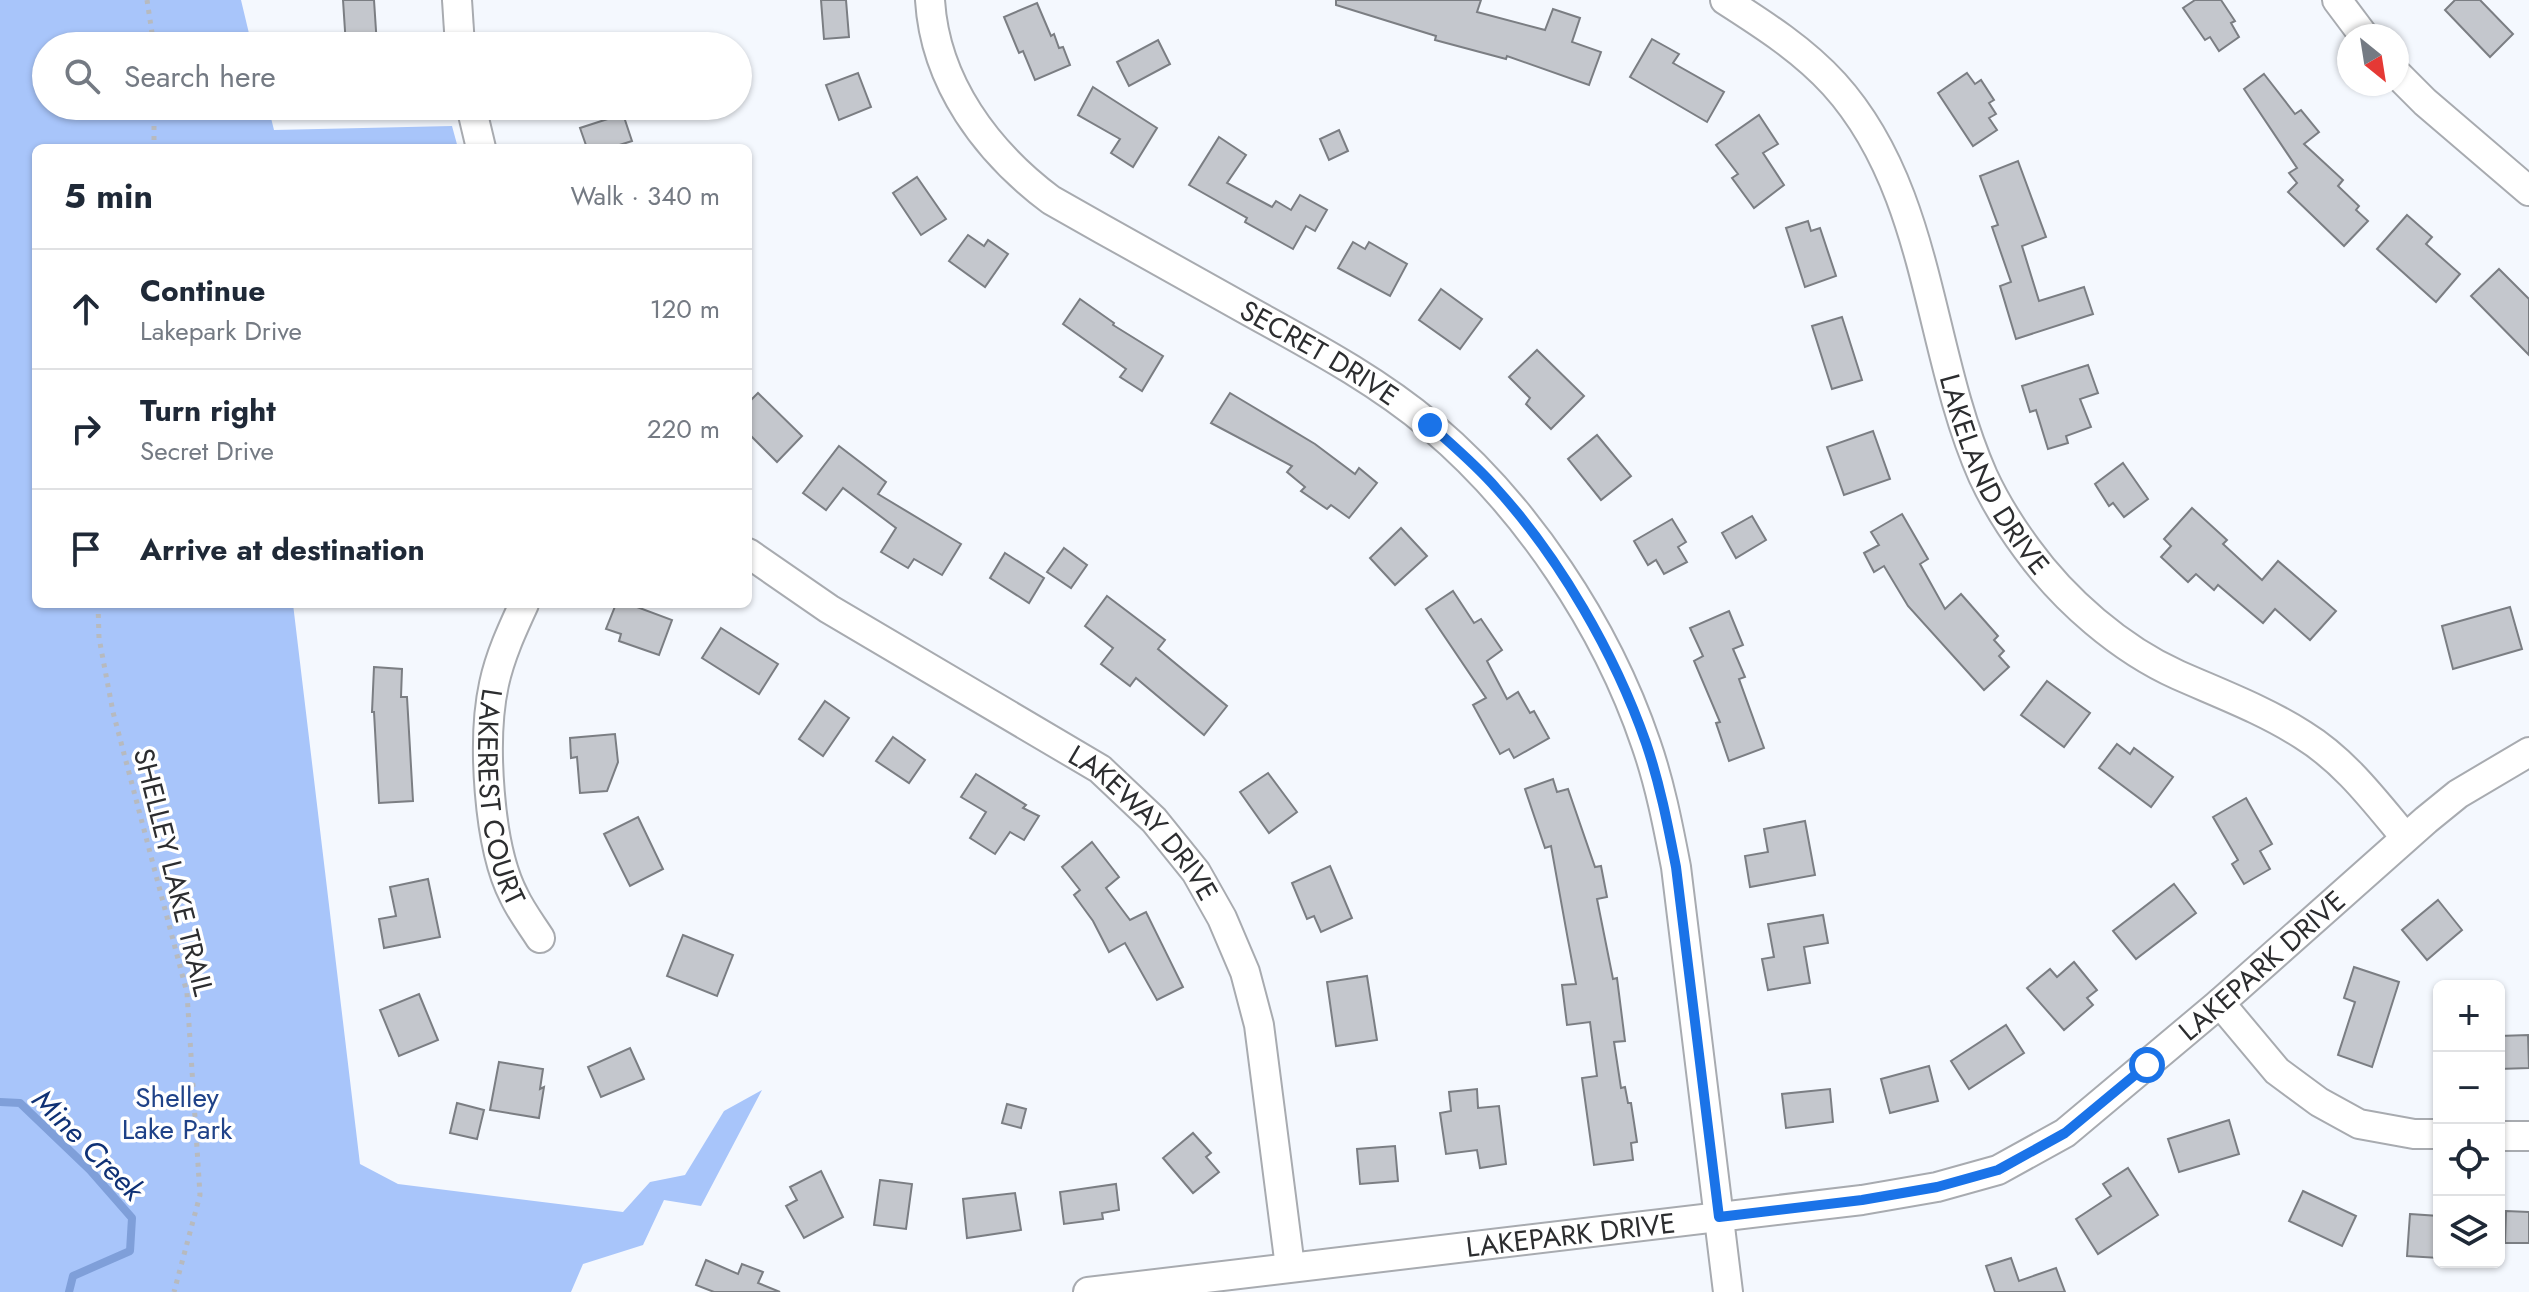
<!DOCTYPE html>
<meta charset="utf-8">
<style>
:root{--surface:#fff;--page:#f2f2f3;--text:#1f2937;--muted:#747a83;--line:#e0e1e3}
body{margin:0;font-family:Jost,sans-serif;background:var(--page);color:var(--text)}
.controls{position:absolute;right:24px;bottom:24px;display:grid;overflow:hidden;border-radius:12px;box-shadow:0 2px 6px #0004}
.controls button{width:72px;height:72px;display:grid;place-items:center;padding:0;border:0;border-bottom:2px solid var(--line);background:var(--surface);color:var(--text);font:40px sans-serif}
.compass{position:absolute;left:2337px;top:24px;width:72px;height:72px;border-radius:50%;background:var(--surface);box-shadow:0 2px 6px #0004;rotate:150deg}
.stop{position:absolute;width:24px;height:24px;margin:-18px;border:6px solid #1a73e8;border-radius:50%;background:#fff}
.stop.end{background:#1a73e8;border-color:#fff;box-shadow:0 2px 8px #0008}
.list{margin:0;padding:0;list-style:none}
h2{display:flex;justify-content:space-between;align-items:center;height:104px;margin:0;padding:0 32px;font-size:34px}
h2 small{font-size:26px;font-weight:400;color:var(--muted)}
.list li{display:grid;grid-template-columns:52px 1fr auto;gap:24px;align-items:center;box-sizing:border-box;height:120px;padding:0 32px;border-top:2px solid var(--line)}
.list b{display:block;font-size:30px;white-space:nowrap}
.list p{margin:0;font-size:26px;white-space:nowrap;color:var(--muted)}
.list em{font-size:26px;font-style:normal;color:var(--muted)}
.icon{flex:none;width:44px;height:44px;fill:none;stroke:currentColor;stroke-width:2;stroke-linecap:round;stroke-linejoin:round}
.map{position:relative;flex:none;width:2529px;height:1292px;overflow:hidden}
.search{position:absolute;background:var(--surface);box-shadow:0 2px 6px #0004;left:32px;top:32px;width:720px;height:88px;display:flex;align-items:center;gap:20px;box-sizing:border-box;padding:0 28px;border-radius:44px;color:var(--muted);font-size:30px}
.panel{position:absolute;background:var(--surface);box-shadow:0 2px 6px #0004;left:32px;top:144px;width:720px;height:464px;border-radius:12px}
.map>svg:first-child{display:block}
.green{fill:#a8c5fa}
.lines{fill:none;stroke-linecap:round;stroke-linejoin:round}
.stream{stroke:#7f9fd9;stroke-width:8}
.building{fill:#c4c7cd;stroke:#7b7e83;stroke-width:2}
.minor-casing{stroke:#a8abb0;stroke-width:32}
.path{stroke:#b7babf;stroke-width:5;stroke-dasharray:4 6;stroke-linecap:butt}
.minor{stroke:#fff;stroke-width:28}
.route{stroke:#1a73e8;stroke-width:10}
.labels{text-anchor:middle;stroke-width:7;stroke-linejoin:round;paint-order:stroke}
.street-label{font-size:28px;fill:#2c2d2f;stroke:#fff}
.park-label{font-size:28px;fill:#1f4288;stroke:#fff}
.water-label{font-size:30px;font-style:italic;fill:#0f3175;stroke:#fff}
</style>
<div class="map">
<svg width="2529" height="1292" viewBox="0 0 2529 1292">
<rect width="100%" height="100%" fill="#f4f8fe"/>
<path class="green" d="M0,0H241L252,46H46V106H268L274,130L452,126L458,148H36V604H293L360,1164L398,1184L623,1212L650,1182L685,1175L724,1111L762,1090L701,1206L664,1200L643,1245L583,1264L571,1292H0Z"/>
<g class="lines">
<path class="stream" d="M0,1102L20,1103L90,1170L132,1218L130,1251L73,1276L69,1292"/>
</g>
<g class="building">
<path d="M343,0H374L377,46H346Z"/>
<path d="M821,0H846L849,37L824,39Z"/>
<path d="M1336,0H1481L1477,12L1545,30L1553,9L1580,18L1572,42L1601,52L1589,85L1507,56L1506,59L1435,40L1436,36L1336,5Z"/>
<path d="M2195,0H2221L2235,21L2231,23L2239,37L2219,51L2210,37L2205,40L2183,8Z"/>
<path d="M2455,0H2480L2513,34L2490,57L2445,10Z"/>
<path d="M1037,3L1051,36L1054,34L1059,48L1063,47L1070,65L1035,80L1023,51L1019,53L1004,17Z"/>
<path d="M1652,39L1679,54L1673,63L1724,92L1707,122L1630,77Z"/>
<path d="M1158,40L1170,64L1129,86L1117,62Z"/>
<path d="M858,73L871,107L839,120L826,85Z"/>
<path d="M1967,73L1975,84L1981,80L1994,100L1989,103L1996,114L1989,118L1997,130L1973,146L1938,93Z"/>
<path d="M2264,74L2295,114L2301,110L2319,132L2304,144L2343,180L2338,186L2359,206L2356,210L2368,221L2344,246L2288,192L2297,183L2289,173L2297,168L2244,89Z"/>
<path d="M1093,87L1157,128L1133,167L1111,153L1120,139L1078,115Z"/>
<path d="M623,114L632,141L610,148H587L580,128Z"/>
<path d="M1759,115L1778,144L1763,153L1784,185L1754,208L1732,178L1738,174L1716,145Z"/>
<path d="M1339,130L1348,151L1329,160L1320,139Z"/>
<path d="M1219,137L1246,155L1227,183L1272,207L1276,201L1291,210L1300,195L1327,210L1315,231L1306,226L1293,249L1245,222L1247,218L1189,185Z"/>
<path d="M2018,161L2046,237L2022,246L2039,301L2084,287L2093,314L2016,339L2000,286L2011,282L1992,227L1998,225L1980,176Z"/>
<path d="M917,177L946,219L921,235L893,193Z"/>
<path d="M2407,215L2432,237L2426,244L2460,274L2436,302L2377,249Z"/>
<path d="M1808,221L1811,231L1820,228L1836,276L1805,287L1786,228Z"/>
<path d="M968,235L984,246L988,240L1008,254L985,287L949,261Z"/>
<path d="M1353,242L1365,249L1369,242L1407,264L1390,296L1338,268Z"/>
<path d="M2499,269L2529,299V355L2471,296Z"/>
<path d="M1441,289L1482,319L1460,349L1419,320Z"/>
<path d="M1080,299L1114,323L1113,325L1163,356L1142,391L1120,377L1126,369L1063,324Z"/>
<path d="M1842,317L1862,380L1832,389L1812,326Z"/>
<path d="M1537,350L1584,396L1551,429L1526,404L1530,398L1509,377Z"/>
<path d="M2088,365L2098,393L2080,399L2091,427L2066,436L2068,443L2048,449L2036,410L2030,412L2022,386Z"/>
<path d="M758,393L802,436L777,462L748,433V403Z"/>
<path d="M1230,393L1315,444L1355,474L1359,468L1377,483L1349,518L1331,505L1327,509L1301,491L1305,487L1287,472L1292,466L1211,423Z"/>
<path d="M1873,431L1890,479L1844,495L1827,447Z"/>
<path d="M1597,435L1631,476L1601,500L1568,459Z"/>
<path d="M839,446L886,482L878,494L961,544L942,575L914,559L908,568L881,552L896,528L843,488L826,510L803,493Z"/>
<path d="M2123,463L2148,499L2124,517L2113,503L2109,506L2095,484Z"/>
<path d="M2192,508L2227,540L2223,544L2262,580L2278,561L2336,611L2310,640L2275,609L2263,623L2218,585L2214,590L2196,574L2188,582L2161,557L2171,546L2164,539Z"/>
<path d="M1902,514L1928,559L1920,564L1945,609L1961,594L1998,636L1994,640L2004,651L1999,656L2009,667L1984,690L1908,606L1884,566L1874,572L1864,553L1879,545L1871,532Z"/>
<path d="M1752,516L1766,540L1736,558L1722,533Z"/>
<path d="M1672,519L1686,542L1678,547L1687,562L1664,574L1656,560L1648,565L1634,541Z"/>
<path d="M1401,528L1427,556L1395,585L1370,558Z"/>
<path d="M1064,548L1087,565L1071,588L1047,572Z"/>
<path d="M1005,553L1044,578L1029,603L990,578Z"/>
<path d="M1453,591L1474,623L1481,619L1502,650L1487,661L1507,699L1518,692L1530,713L1534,711L1549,738L1514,758L1509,749L1500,754L1473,705L1486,698L1426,609Z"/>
<path d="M1107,596L1165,640L1158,649L1227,706L1204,735L1136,678L1130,686L1101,664L1113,648L1085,626Z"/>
<path d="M616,604H629L672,620L659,655L619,641L621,634L606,629Z"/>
<path d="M2510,607L2522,649L2453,669L2442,626Z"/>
<path d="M1729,611L1743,645L1733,649L1745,677L1739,679L1764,748L1729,761L1716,723L1720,722L1694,661L1703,656L1690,628Z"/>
<path d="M721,628L778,664L759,694L702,658Z"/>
<path d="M374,667L402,669L401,697H407L413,801L379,803L374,712H372Z"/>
<path d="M2047,681L2090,713L2064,747L2021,715Z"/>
<path d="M825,701L849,718L823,756L799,739Z"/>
<path d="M615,734L618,762L607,791L580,793L577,757L571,758L570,738Z"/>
<path d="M893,737L925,760L909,783L876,761Z"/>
<path d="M2117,744L2130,754L2134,748L2173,777L2151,807L2099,768Z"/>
<path d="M1268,773L1297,812L1269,833L1240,792Z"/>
<path d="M976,774L1026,805L1023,808L1039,816L1024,840L1010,832L995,854L970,838L986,812L961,797Z"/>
<path d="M1553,779L1557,792L1568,789L1595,867L1601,866L1607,897L1597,899L1613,979L1617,978L1625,1041L1614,1042L1621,1088L1625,1087L1628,1103H1631L1637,1142L1631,1143L1633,1160L1594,1165L1582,1078L1597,1076L1590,1022L1567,1025L1562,985L1576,984L1551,846L1545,848L1525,789Z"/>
<path d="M2246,798L2272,844L2260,851L2270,869L2244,884L2232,864L2238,860L2213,817Z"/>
<path d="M638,817L663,869L630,886L604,834Z"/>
<path d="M1805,821L1815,875L1750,887L1745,856L1768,852L1764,829Z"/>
<path d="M1092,842L1119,877L1106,888L1130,920L1146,912L1183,987L1157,1000L1125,943L1109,952L1093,921L1074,895L1080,890L1062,867Z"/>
<path d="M1330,866L1352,918L1321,932L1314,916L1307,919L1292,883Z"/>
<path d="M428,879L440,937L384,948L379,919L396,916L390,887Z"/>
<path d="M2174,884L2196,913L2136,959L2113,931Z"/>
<path d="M2438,900L2462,930L2427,960L2402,930Z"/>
<path d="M1823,915L1828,943L1804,947L1810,983L1768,990L1762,959L1774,957L1768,924Z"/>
<path d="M683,935L733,955L717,996L667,976Z"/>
<path d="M2074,962L2097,990L2087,998L2093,1005L2064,1030L2027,988L2050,969L2057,977Z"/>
<path d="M2354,967L2399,982L2372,1067L2338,1055L2355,1002L2344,998Z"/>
<path d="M1367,976L1377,1040L1336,1046L1327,982Z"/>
<path d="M419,994L438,1040L399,1056L380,1010Z"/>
<path d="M2006,1025L2024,1053L1969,1089L1951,1061Z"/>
<path d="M2528,1035L2529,1068L2499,1069V1036Z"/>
<path d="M630,1048L644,1079L601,1097L588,1067Z"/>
<path d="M499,1062L543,1069L540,1089L544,1087L539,1118L490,1110Z"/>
<path d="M1929,1066L1938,1101L1890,1113L1881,1079Z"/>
<path d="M1477,1089L1478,1108L1499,1106L1506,1164L1480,1168L1477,1150L1446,1154L1440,1113L1451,1111L1449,1092Z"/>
<path d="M1830,1089L1833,1122L1786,1128L1782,1094Z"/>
<path d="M457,1103L484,1110L477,1139L450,1133Z"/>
<path d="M1007,1104L1026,1109L1021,1128L1002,1123Z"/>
<path d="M2229,1120L2239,1154L2179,1172L2168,1139Z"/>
<path d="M1193,1133L1211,1153L1206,1157L1219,1172L1193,1193L1163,1158Z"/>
<path d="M1395,1146L1398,1181L1360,1184L1357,1149Z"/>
<path d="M2128,1168L2158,1215L2098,1254L2076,1219L2111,1196L2103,1184Z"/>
<path d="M821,1171L843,1217L804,1238L786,1206L797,1200L790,1187Z"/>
<path d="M880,1180L912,1184L906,1229L874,1225Z"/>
<path d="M1116,1184L1119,1210L1102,1213L1103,1219L1064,1224L1060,1192Z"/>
<path d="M2303,1191L2356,1216L2342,1246L2289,1221Z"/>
<path d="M1015,1193L1021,1230L967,1238L963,1199Z"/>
<path d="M2506,1211L2529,1212V1243H2505Z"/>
<path d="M2410,1214L2439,1216V1258L2407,1256Z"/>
<path d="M2011,1258L2019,1281L2056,1268L2065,1292H1995L1986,1266Z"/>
<path d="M706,1260L738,1274L742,1264L763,1272L758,1283L780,1292H714L696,1285Z"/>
</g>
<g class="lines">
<defs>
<g id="minor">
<path d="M457,0L460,46"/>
<path id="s1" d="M930,0C935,83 987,152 1051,200C1116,237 1181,273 1247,310C1310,345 1375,379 1431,426C1526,506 1606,626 1646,744C1660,784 1668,826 1676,867L1728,1292"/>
<path id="s2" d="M1725,0C1764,25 1803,50 1834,84C1931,191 1927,350 1983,476C1995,502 2010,526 2027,549C2064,600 2120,649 2178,675C2221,694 2264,710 2303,735C2345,761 2374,800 2405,837"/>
<path d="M2337,0L2364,36"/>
<path d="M2397,74L2425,102L2529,191"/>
<path d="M471,106L481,148"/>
<path id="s3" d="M748,553L829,609L1100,769L1154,820L1196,872L1222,918L1245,972L1259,1025L1290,1267"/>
<path id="s4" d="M524,604C512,630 500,656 494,684C482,739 488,846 514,896C521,911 531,924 540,938"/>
<path d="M2220,1003L2277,1071L2319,1102L2359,1124L2414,1134H2439"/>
<path d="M2499,1136H2529"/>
<path id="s5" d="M1088,1292L1862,1200L1937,1187L1998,1170L2065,1133L2220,1003L2426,820L2458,794L2529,752"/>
</g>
</defs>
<use href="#minor" class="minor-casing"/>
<g class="path">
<path d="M147,0L154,46"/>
<path d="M154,106V148"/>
<path d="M98,604L99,638L113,712L187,993L200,1195L174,1292"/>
</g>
<use href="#minor" class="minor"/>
</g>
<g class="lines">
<path class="route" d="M1430,425C1452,445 1476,465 1496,488C1559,557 1615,654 1646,743C1660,784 1668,826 1676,867L1719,1217L1862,1200L1937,1187L1998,1170L2065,1133L2147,1065"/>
</g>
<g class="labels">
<g class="street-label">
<text dy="10" stroke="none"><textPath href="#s1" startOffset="550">SECRET DRIVE</textPath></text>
<text dy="10" stroke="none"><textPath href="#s2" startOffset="564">LAKELAND DRIVE</textPath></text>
<text dy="10" stroke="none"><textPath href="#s4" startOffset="200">LAKEREST COURT</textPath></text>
<text dy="10" stroke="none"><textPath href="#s3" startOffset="482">LAKEWAY DRIVE</textPath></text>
<text transform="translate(174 872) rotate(76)" y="10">SHELLEY LAKE TRAIL</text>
<text dy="10" stroke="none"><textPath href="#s5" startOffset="1254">LAKEPARK DRIVE</textPath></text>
<text dy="10" stroke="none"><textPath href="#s5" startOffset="486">LAKEPARK DRIVE</textPath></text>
</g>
<g class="park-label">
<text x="177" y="1107">Shelley<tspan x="177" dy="32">Lake Park</tspan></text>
</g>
<g class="water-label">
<text transform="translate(88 1145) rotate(45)" y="10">Mine Creek</text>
</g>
</g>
</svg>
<div class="controls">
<button>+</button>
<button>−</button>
<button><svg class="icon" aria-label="locate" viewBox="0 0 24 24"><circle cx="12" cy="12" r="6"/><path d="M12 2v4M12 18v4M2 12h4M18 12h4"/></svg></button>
<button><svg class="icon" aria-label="layers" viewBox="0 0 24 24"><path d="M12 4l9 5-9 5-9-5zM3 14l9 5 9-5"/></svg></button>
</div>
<svg class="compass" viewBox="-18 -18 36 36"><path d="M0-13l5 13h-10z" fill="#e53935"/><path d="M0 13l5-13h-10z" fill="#747a83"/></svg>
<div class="stop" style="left:2147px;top:1065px"></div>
<div class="stop end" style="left:1430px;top:425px"></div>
<div class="search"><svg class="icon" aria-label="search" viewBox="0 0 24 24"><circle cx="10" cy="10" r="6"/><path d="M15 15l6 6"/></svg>Search here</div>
<section class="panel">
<h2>5 min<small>Walk · 340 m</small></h2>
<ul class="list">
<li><svg class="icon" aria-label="ahead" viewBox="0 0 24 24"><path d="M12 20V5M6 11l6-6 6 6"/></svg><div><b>Continue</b><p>Lakepark Drive</p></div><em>120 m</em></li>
<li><svg class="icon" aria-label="right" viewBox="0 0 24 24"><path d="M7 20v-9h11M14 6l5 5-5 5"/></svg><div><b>Turn right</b><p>Secret Drive</p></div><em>220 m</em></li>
<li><svg class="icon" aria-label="arrive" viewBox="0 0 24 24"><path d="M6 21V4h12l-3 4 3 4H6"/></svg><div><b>Arrive at destination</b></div></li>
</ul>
</section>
</div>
